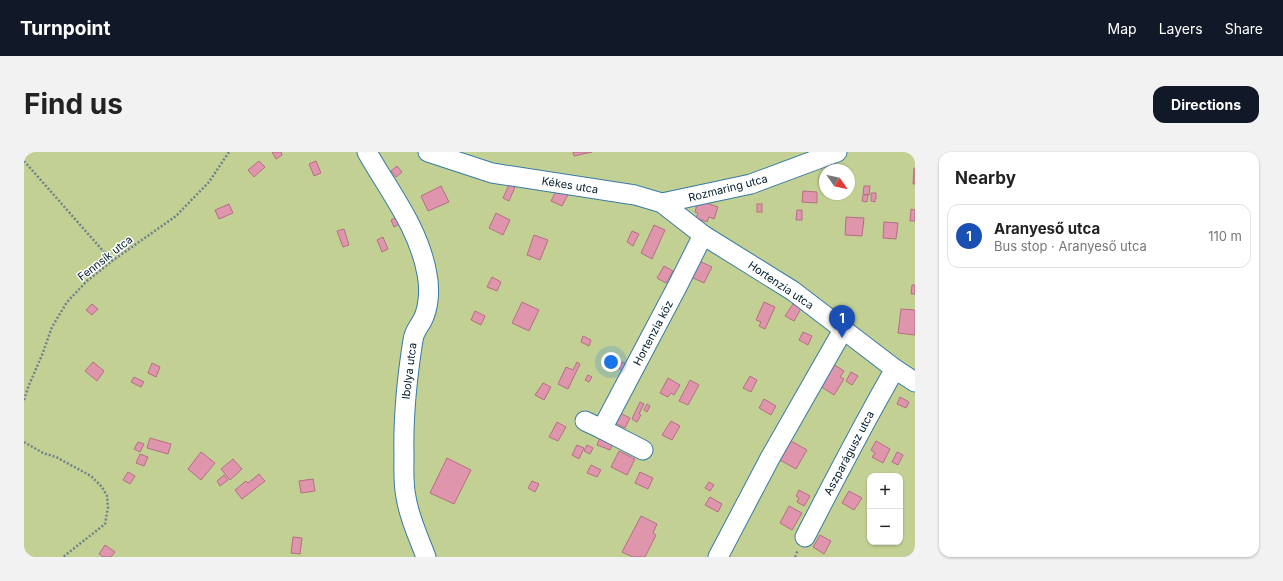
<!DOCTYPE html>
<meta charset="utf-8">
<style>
:root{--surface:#fff;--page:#f2f2f2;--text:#222;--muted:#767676;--line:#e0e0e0;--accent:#111827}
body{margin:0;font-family:Inter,sans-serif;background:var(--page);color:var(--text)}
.controls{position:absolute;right:12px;bottom:12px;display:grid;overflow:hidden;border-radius:8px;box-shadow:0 1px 3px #0004}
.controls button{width:36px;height:36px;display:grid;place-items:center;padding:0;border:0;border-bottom:1px solid var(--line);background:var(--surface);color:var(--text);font:20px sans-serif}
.compass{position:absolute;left:795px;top:12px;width:36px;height:36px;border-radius:50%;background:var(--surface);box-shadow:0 1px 3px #0004;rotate:124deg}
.you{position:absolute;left:587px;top:210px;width:14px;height:14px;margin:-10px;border:3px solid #fff;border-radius:50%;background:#1a73e8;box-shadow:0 0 0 6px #1a73e833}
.badge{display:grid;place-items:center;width:26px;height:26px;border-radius:50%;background:var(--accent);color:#fff;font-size:13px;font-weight:700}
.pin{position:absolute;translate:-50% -33px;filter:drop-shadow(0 1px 2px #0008)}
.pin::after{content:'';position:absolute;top:21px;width:14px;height:12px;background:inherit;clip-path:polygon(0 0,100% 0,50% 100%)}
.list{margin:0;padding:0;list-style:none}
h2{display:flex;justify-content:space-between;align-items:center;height:52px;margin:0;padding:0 16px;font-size:17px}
h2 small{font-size:13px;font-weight:400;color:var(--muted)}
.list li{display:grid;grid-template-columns:26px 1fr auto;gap:12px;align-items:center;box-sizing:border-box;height:64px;margin:0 8px 8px;padding:0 8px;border:1px solid var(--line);border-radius:12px}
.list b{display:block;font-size:15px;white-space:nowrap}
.list p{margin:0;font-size:13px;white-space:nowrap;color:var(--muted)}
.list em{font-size:13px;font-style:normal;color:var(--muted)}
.map{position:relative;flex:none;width:891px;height:405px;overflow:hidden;border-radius:12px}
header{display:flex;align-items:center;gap:24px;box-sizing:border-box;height:56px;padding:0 20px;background:var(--accent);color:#fff}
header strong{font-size:19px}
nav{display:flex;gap:22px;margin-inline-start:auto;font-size:14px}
.intro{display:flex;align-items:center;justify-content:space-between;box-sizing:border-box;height:96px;padding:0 24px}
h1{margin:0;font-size:28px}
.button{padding:10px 18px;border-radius:12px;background:var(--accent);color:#fff;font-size:14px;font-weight:700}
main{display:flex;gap:24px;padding:0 24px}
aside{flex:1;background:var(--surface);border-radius:12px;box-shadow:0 1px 3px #0004}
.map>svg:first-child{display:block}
.green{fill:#c2d193;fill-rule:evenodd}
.building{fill:#df95ac;stroke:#b56e85}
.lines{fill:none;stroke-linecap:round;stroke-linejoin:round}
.minor-casing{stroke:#387aa5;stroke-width:21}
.path{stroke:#6e828e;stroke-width:2.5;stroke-dasharray:2 2;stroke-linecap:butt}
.minor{stroke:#fff;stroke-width:19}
.labels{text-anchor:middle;stroke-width:3;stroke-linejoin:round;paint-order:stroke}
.street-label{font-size:11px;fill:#011c2c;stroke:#fff}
</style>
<header>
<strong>Turnpoint</strong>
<nav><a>Map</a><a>Layers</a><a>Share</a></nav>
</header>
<div class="intro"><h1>Find us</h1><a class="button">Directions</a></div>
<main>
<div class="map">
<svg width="891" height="405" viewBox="0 0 891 405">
<rect width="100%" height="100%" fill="#dfecf5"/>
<path class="green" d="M0,0H891V405H0ZM801,18H825V42H801ZM846,324H876V390H846Z"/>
<g class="building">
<path d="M248,0H257L258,3L252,7Z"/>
<path d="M549,0H568L550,4Z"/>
<path d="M235,9L241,15L230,25L224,18Z"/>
<path d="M292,9L297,21L290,24L285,12Z"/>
<path d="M373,14L378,20L372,25L367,19Z"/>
<path d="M890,16H891V32H889Z"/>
<path d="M485,33L491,35L485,49L479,46Z"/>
<path d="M417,34L425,50L404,59L397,44Z"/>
<path d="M840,34H846L845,43L839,42Z"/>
<path d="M533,37L546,39L538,54L527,49Z"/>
<path d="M779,39L793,40V51L778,50Z"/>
<path d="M847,41H852V47H851V50L847,49Z"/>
<path d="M839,43H844L843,50L838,49Z"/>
<path d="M674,48L694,55L690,67L685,65L683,70L672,66L674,61L671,60Z"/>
<path d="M205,52L209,61L195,67L191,58Z"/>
<rect x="733" y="52" width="5" height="8"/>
<path d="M887,57L891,58V69H886Z"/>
<path d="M773,58H778V68H772Z"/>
<path d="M472,61L486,68L479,83L465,76Z"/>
<path d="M374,65L377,71L370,75L367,68Z"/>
<path d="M822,65L840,66L838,84L821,83Z"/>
<path d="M860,70L874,71L872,87L859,86Z"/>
<path d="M630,73L641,78L628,107L617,101Z"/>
<path d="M320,77L325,93L319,95L313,79Z"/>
<path d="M608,79L615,82L609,94L603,90Z"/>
<path d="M510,83L524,88L516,108L503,103Z"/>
<path d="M359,85L364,97L358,100L353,88Z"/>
<path d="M675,109L688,115L680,131L667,125Z"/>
<path d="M640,114L649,119L642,131L633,126Z"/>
<path d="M468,125L477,130L473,139L463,135Z"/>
<path d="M888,133H891V142H887Z"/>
<path d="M771,149L779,153L770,169L761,164Z"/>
<path d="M498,150L515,158L505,179L488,171Z"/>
<path d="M740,150L751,155L741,177L735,174L737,170L732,168Z"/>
<path d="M68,152L74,157L68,163L62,158Z"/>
<path d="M877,157L891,158V183L874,181Z"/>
<path d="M451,159L461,164L457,173L447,168Z"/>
<path d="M779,180L788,184L784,193L775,188Z"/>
<path d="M559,184L567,188L565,194L557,190Z"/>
<path d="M69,210L80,219L73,229L61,219Z"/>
<path d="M553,210L556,212L544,237L534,232L542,215L549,218Z"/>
<path d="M598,210L604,213L601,220L595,217Z"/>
<path d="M128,211L136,215L132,225L124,221Z"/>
<path d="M809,212L820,219L816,225L820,227L810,243L793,232Z"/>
<path d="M827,220L834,224L828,233L822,229Z"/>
<path d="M564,223L568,225L565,230L561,228Z"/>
<path d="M726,224L733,228L727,240L719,236Z"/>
<path d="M110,225L120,230L117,235L107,230Z"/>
<path d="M644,226L656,233L650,243L647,241L644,245L636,241Z"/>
<path d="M666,228L675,233L664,253L655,249Z"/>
<path d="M519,231L527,235L520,248L511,243Z"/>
<path d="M876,245L885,250L882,256L873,252Z"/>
<path d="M740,247L752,254L747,263L735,256Z"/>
<path d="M616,250L620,252L615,262L617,263L613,270L608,267Z"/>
<path d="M623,252L626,254L623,260L620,258Z"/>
<path d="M596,261L606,266L601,276L591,271Z"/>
<path d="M647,269L656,274L648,288L638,283Z"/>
<path d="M533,270L542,275L534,289L525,285Z"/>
<path d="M577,282L591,288L586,298L573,293Z"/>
<path d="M126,286L147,292L144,302L123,296Z"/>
<path d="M767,289L783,298L772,317L756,308Z"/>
<path d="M852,289L866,297L859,311L848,305L851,301L847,298Z"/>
<path d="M114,290L120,292L116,300L110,297Z"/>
<path d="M553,293L560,296L555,307L548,303Z"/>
<path d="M563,293L569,296L566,302L560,299Z"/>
<path d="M595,299L611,307L603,323L587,315Z"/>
<path d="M177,300L191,311L177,328L164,317Z"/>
<path d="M873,300L879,303L874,313L868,310Z"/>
<path d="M116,302L124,305L120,314L112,311Z"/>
<path d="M423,306L447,318L430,352L406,341Z"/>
<path d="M209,307L218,317L206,328L197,317Z"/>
<path d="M567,313L577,318L573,325L563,321Z"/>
<path d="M104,320L111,324L106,332L99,328Z"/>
<path d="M616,320L629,326L624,337L611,331Z"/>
<path d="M235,322L241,329L218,347L211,338L222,329L224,331Z"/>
<path d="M200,323L204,328L196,334L193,329Z"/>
<path d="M289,327L291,339L277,341L275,329Z"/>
<path d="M508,329L515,332L511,340L504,336Z"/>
<path d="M685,330L690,333L686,339L681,336Z"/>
<path d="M775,338L786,344L780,354L773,350L775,346L772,344Z"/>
<path d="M825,339L838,346L830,358L818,351Z"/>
<path d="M686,345L698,352L694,360L681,353Z"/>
<path d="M765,354L778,361L768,378L756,371Z"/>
<path d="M617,364L633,372L629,381L632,383L621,405H609L598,400Z"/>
<path d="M796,383L807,389L800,402L789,395Z"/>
<path d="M269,385L278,386L276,402L267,401Z"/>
<path d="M81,393L91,400L87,405H79L75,402Z"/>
</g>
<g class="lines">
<defs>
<g id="minor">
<path d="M343,0C365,39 395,76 403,122C406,137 405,156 398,169C394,176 390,180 389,188C383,226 379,264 380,303C380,316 379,331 382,345C385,366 395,386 402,405"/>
<path d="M404,0L468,21L611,43L638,51L679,83L769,139L871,217L891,230"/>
<path d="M638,51L727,32L813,0"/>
<path d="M561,269L578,277"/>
<path d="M619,298L578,277L654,133L679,83"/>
<path d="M781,385C810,329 839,272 871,217"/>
<path d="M694,405L746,306L819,178"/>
</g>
</defs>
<use href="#minor" class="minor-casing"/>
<g class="path">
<path d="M0,9L88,109"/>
<path d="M0,248L5,233L18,203L28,175L43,150L63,129L88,109L152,64L185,30L205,0"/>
<path d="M0,290L19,301L32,305L67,324L78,335L83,344L84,355L81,372L39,405"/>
<path d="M771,405L774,398"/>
</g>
<use href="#minor" class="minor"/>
</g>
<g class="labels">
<g class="street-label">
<text transform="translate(546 33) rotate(9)" y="4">Kékes utca</text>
<text transform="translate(704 36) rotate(-14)" y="4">Rozmaring utca</text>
<text transform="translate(81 106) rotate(-38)" y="4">Fennsík utca</text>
<text transform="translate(757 133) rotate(34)" y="4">Hortenzia utca</text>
<text transform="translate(629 181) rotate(-62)" y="4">Hortenzia köz</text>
<text transform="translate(385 219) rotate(-83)" y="4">Ibolya utca</text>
<text transform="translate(825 301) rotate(-62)" y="4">Aszparágusz utca</text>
</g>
</g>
</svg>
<div class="controls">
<button>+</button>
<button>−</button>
</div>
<svg class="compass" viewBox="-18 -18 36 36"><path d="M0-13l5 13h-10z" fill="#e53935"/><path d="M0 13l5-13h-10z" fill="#767676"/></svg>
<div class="you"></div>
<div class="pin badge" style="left:818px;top:186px;background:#1a4fb4">1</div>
</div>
<aside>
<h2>Nearby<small></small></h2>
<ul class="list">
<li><span class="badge" style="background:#1a4fb4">1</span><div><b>Aranyeső utca</b><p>Bus stop · Aranyeső utca</p></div><em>110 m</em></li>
</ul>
</aside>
</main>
